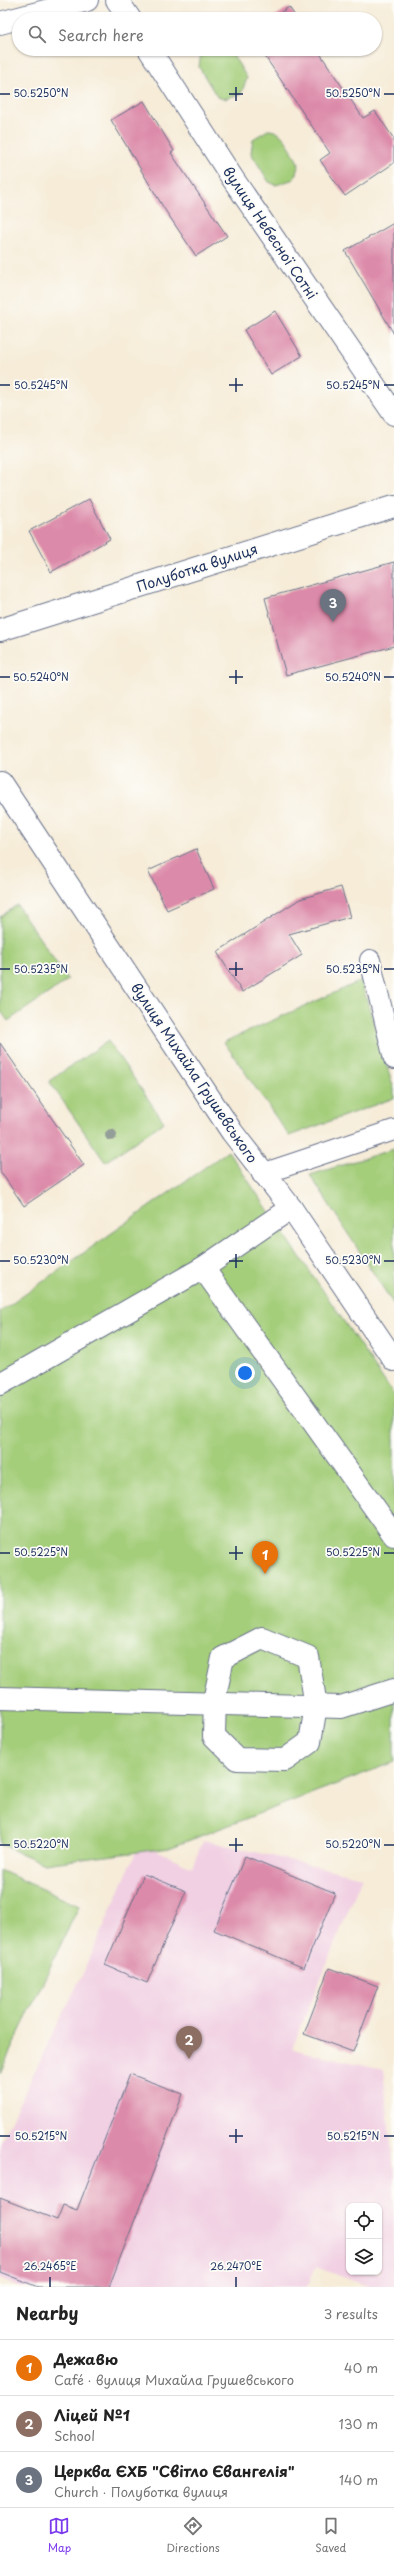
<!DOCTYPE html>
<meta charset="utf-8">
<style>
:root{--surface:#fff;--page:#f6f6f6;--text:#222;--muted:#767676;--line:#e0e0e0;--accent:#7c3aed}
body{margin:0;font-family:"Playpen Sans",sans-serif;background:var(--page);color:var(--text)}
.controls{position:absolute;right:12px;bottom:12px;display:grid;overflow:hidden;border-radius:8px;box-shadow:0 1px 3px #0004}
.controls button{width:36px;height:36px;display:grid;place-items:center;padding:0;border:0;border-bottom:1px solid var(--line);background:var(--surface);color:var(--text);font:20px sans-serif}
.you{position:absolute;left:245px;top:1373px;width:14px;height:14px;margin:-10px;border:3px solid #fff;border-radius:50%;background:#1a73e8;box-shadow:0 0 0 6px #1a73e833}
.badge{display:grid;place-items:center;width:26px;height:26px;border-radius:50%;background:var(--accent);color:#fff;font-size:13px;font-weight:700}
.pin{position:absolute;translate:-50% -33px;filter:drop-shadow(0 1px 2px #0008)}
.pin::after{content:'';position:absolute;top:21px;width:14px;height:12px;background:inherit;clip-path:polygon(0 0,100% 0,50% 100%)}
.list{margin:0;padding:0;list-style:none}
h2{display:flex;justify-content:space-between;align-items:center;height:52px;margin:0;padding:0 16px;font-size:17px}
h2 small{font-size:13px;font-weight:400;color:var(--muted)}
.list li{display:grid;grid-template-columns:26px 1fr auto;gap:12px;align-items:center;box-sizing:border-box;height:56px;padding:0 16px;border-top:1px solid var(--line)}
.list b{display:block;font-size:15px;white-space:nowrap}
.list p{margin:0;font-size:13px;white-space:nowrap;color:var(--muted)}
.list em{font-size:13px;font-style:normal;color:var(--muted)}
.icon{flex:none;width:22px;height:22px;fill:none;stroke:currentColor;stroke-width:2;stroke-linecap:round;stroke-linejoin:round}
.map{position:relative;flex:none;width:394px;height:2287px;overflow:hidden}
.search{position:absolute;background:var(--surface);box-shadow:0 1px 3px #0004;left:12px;right:12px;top:12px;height:44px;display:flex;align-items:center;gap:10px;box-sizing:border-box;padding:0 14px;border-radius:22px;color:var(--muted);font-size:15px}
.sheet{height:220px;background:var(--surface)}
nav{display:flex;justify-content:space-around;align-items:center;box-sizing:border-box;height:56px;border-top:1px solid var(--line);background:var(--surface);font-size:11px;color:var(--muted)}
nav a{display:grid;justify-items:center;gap:2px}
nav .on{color:var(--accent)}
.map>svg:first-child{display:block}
.built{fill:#f1d0e3;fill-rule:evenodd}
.green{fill:#a4ce7a;stroke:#607e6c}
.building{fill:#dc8aa9}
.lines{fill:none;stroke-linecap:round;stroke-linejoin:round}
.service-casing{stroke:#687189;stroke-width:22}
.pedestrian-casing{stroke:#687189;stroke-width:24}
.minor-casing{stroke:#687189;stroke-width:24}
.secondary-casing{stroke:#687189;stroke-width:24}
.service{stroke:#fff;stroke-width:20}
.pedestrian{stroke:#fff;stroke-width:22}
.minor{stroke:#fff;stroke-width:22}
.secondary{stroke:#fff;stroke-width:22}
.tree{fill:#949e99}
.ticks{fill:none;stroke:#1b2f5e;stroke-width:1.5}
.labels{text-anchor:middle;stroke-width:3.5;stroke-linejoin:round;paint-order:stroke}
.street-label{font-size:14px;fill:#1b2f5e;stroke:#fdfcf7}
.ticks-label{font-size:10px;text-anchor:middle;fill:#1b2f5e;stroke:#fdfcf7;stroke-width:3.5;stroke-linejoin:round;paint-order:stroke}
</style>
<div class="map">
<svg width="394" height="2287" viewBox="0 0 394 2287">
<rect width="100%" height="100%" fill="#fdfcf7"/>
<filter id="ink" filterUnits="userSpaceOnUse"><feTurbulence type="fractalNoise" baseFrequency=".025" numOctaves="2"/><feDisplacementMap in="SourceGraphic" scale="8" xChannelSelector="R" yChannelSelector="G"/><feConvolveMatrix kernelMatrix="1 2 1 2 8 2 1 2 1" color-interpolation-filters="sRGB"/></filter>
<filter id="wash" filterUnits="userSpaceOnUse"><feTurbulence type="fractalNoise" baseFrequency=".012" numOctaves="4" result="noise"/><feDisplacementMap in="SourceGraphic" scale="16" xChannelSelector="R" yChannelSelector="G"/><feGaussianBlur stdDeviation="0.9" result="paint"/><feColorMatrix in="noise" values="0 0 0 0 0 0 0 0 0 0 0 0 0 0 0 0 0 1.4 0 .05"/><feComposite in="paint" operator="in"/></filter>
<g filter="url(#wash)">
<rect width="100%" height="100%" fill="#f6ecd8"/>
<path class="built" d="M203,1840L362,1877L292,2049L383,2069L394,2173V2287H370L316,2267L307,2287H19L0,2279V2142L86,1967L140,1843L192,1867ZM349,2206H379V2272H349Z"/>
<g class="green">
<path d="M206,49L230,50L247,78L241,94L224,99L217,97L199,67L201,53Z"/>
<path d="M268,130C285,130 291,151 299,164L294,179L276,185L269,182L251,153L253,139Z"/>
<path d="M17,905L68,980L8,1021L0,1010V917Z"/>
<path d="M361,981L394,1089V1098L289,1136L224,1042Z"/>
<path d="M108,1041L164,1122L105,1162L49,1081Z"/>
<path d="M394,1149V1305L310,1175Z"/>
<path d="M228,1151L394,1395V1762L169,1848L44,1864L0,1844V1312Z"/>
<path d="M0,1870L79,1906L0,2073Z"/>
</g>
<g id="blocks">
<g class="building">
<path d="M289,7L297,19H271Z"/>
<path d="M260,49H317L363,118L375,111L394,139V163L345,196L320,160L330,153Z"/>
<path d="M144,101L174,151L171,153L227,236L196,256L165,210L111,120Z"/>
<path d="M394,223V334L345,251Z"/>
<path d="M275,311L302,356L271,375L244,330Z"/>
<path d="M89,499L110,539L51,572L29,531Z"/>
<path d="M394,562V646L286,675L265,598Z"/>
<path d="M196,849L214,889L167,910L148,871Z"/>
<path d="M341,887L350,917L289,934L302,955L242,992L217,952L300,899Z"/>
<path d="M0,1043L84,1165L24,1206L0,1171Z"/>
<path d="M245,1856L335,1893L304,1968L214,1930Z"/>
<path d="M144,1874L186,1891L147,1983L105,1965Z"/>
<path d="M329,1968L378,1986L353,2052L304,2034Z"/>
<path d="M130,2074L183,2094L109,2287H38L0,2272V2198L57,2220L63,2205L77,2210Z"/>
</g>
</g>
</g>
<g filter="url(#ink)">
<use href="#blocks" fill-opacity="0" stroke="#687189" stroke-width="1"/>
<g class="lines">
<defs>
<g id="service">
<path d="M370,960L394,1059"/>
<path d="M262,1174L394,1130"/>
</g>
<g id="pedestrian">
<path d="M203,1268L394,1535"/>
<path d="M0,1384L203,1268L291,1208"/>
<path d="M262,1638L308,1657L316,1706L310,1742L285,1760L237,1759L214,1736L215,1696L223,1658Z"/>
<path d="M0,1698L341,1707L394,1690"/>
</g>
<g id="minor">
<path d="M117,0L130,19"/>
<path d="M149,49L233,179L394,414"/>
<path d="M0,630L394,506"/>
<path d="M0,782L232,1132L291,1208L394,1360"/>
</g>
<path id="secondary" d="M0,23L87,0"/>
</defs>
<use href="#service" class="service-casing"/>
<use href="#pedestrian" class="pedestrian-casing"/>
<use href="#minor" class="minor-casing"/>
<use href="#secondary" class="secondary-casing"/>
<use href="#service" class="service"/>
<use href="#pedestrian" class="pedestrian"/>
<use href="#minor" class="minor"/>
<use href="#secondary" class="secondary"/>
</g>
<circle class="tree" cx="111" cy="1135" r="6"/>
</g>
<path class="ticks" d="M236,87V101M0,94H10M229,94H243M384,94H394M236,378V392M0,385H10M229,385H243M384,385H394M236,670V684M0,677H10M229,677H243M384,677H394M236,962V976M0,969H10M229,969H243M384,969H394M236,1254V1268M0,1261H10M229,1261H243M384,1261H394M236,1546V1560M0,1553H10M229,1553H243M384,1553H394M236,1838V1852M0,1845H10M229,1845H243M384,1845H394M236,2129V2143M0,2136H10M229,2136H243M384,2136H394M50,2277V2287M236,2277V2287"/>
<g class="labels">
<g class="street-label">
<text transform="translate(270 233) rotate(56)" y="5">вулиця Небесної Сотні</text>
<text transform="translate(197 568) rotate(-18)" y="5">Полуботка вулиця</text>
<text transform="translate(194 1073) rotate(56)" y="5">вулиця Михайла Грушевського</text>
</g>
</g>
<g class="ticks-label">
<text x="41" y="97">50.5250°N</text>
<text x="353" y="97">50.5250°N</text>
<text x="41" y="389">50.5245°N</text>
<text x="353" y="389">50.5245°N</text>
<text x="41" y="681">50.5240°N</text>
<text x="353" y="681">50.5240°N</text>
<text x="41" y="973">50.5235°N</text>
<text x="353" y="973">50.5235°N</text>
<text x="41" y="1264">50.5230°N</text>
<text x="353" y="1264">50.5230°N</text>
<text x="41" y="1556">50.5225°N</text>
<text x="353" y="1556">50.5225°N</text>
<text x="41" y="1848">50.5220°N</text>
<text x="353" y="1848">50.5220°N</text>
<text x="41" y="2140">50.5215°N</text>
<text x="353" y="2140">50.5215°N</text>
<text x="50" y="2270">26.2465°E</text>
<text x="236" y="2270">26.2470°E</text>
</g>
</svg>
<div class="controls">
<button><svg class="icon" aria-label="locate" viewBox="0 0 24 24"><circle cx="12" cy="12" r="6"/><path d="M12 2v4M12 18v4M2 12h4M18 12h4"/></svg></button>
<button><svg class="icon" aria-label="layers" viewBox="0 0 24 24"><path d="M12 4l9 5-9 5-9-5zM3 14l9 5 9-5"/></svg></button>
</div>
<div class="you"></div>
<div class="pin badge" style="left:265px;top:1574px;background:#e8710a">1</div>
<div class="pin badge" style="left:189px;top:2059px;background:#8d6e63">2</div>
<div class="pin badge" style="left:333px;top:622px;background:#6b7280">3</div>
<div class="search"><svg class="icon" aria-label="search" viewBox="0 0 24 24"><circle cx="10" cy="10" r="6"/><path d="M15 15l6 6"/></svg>Search here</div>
</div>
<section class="sheet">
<h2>Nearby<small>3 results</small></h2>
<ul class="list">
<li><span class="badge" style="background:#e8710a">1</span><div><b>Дежавю</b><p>Café · вулиця Михайла Грушевського</p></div><em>40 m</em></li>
<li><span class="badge" style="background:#8d6e63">2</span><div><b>Ліцей №1</b><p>School</p></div><em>130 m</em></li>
<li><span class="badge" style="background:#6b7280">3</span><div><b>Церква ЄХБ &quot;Світло Євангелія&quot;</b><p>Church · Полуботка вулиця</p></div><em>140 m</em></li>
</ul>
</section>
<nav>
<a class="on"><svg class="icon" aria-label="map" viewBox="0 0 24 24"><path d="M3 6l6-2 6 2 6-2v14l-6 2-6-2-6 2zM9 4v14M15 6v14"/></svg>Map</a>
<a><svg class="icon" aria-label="directions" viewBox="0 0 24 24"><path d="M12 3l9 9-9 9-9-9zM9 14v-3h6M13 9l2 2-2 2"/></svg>Directions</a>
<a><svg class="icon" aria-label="saved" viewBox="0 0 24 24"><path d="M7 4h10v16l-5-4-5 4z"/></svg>Saved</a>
</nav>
